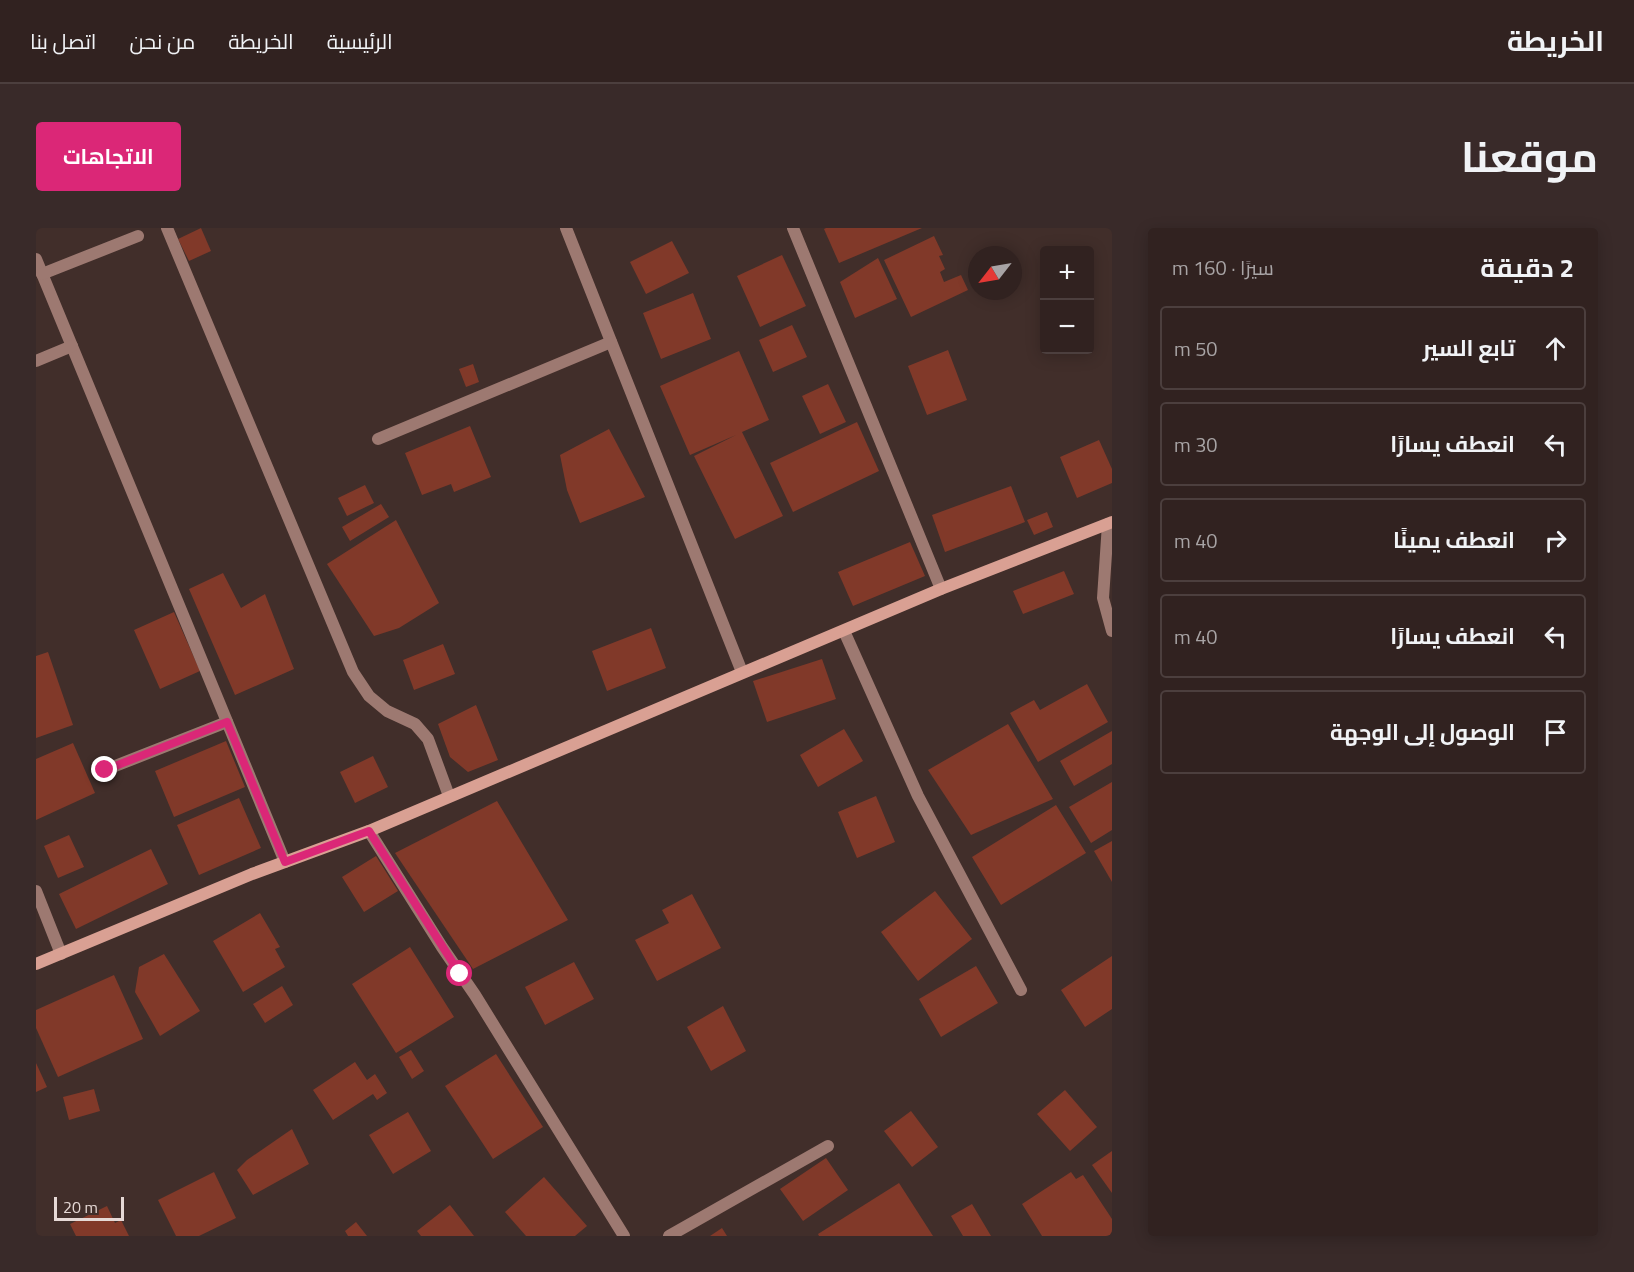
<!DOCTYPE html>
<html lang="ar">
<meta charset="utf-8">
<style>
:root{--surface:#312220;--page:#392a29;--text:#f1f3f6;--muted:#a8a4a5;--line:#4c3f3e;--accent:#db2777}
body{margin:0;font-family:"Titillium Web",Cairo,sans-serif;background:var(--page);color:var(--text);direction:rtl}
.controls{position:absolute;right:18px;top:18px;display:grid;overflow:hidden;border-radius:6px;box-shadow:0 3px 15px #0003}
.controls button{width:54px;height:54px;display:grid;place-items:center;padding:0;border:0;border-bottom:2px solid var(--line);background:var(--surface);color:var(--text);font:30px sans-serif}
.compass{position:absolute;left:932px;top:18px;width:54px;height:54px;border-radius:50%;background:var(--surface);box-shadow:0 3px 15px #0003;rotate:239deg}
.scale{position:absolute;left:18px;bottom:15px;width:70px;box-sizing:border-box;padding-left:6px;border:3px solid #e6d9d6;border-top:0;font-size:16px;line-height:21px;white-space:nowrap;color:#e6d9d6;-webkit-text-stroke:4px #412e2a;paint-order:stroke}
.stop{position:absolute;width:18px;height:18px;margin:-14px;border:4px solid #db2777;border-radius:50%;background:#fff}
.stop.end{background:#db2777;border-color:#fff;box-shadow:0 2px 6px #0008}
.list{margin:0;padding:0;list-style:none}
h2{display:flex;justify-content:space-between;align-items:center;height:78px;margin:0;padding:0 24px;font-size:26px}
h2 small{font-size:20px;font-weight:400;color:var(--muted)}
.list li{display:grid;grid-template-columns:39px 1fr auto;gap:18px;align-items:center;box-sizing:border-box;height:84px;margin:0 12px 12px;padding:0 12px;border:2px solid var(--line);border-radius:6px}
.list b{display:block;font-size:22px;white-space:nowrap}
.list em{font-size:20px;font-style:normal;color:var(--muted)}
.icon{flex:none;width:33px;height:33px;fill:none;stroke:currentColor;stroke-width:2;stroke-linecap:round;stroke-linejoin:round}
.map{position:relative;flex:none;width:1076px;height:1008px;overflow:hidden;direction:ltr;border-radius:6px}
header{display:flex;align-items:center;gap:36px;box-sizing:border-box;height:84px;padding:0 30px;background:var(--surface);border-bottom:2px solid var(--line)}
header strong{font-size:28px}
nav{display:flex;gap:33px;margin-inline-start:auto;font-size:21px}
.intro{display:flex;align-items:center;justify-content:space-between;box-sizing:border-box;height:144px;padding:0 36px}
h1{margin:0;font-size:42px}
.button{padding:15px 27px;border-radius:6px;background:var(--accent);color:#fff;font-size:21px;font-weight:700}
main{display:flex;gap:36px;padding:0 36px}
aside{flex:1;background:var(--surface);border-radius:6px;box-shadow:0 3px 15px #0003}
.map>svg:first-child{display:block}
.building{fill:#813929}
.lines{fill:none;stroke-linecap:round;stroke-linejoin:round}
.street{stroke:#9d7971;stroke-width:12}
.secondary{stroke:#d9a093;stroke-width:12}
.route{stroke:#db2777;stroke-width:8}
</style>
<header>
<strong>الخريطة</strong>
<nav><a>الرئيسية</a><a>الخريطة</a><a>من نحن</a><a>اتصل بنا</a></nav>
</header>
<div class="intro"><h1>موقعنا</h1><a class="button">الاتجاهات</a></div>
<main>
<aside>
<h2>2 دقيقة<small>سيرًا · 160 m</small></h2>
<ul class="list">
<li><svg class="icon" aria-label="ahead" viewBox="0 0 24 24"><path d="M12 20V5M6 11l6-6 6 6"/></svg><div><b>تابع السير</b></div><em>50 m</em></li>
<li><svg class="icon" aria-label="left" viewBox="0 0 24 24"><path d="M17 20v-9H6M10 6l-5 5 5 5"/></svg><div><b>انعطف يسارًا</b></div><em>30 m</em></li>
<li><svg class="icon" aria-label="right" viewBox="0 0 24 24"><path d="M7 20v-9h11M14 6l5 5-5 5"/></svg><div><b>انعطف يمينًا</b></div><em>40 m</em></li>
<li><svg class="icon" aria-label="left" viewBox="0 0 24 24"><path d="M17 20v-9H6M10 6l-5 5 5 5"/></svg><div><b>انعطف يسارًا</b></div><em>40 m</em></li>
<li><svg class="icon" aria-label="arrive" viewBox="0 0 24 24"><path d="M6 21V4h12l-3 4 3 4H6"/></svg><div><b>الوصول إلى الوجهة</b></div></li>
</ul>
</aside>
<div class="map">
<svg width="1076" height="1008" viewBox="0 0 1076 1008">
<rect width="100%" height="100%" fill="#412e2a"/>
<g class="building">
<path d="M165,0L175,23L153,33L142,11Z"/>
<path d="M790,0H886L803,35L788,1Z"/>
<path d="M898,8L907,27L903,28L909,41L904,44L908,54L925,47L932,62L875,89L848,32Z"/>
<path d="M636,13L653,45L610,66L594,34Z"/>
<path d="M746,27L770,78L724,99L701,48Z"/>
<path d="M842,30L861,71L819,90L804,54Z"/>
<path d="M657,65L675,111L625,131L607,85Z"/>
<path d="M756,97L771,129L737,144L723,112Z"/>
<path d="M912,122L931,172L891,187L872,138Z"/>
<path d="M703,123L733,192L706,204L747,288L699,311L658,228L700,207L654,227L624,158Z"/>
<path d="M437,136L443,154L430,159L423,141Z"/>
<path d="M792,156L810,194L784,206L766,168Z"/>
<path d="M821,194L843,243L757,284L734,235Z"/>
<path d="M434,198L455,249L418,264L415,256L386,267L369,225Z"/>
<path d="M573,201L609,269L544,295L531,262L524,227Z"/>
<path d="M1063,212L1076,241V255L1041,270L1024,229Z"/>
<path d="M329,257L338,275L311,288L302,270Z"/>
<path d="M975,258L989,294L909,324L896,287Z"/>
<path d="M345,276L353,289L314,313L306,299Z"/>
<path d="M1011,284L1017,299L998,307L991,292Z"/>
<path d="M360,292L403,375L363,400L338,408L291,336Z"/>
<path d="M874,314L889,348L817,378L802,344Z"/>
<path d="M1028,343L1038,366L987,386L977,363Z"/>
<path d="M187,345L205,380L229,366L258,441L199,467L153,361Z"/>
<path d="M138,384L164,443L124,461L98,402Z"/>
<path d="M615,400L630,440L571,463L556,423Z"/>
<path d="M407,416L419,446L378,462L367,432Z"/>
<path d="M12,424L37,497L0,510V428Z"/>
<path d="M786,431L800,471L731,494L717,453Z"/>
<path d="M1051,456L1072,494L1002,534L974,485L998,472L1004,482Z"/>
<path d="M440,477L462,532L432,544L414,529L402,496Z"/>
<path d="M972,496L1017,571L935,607L892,542Z"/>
<path d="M808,501L827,533L782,559L764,527Z"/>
<path d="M1076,503V536L1038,558L1024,533Z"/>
<path d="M190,513L209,559L138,589L119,543Z"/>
<path d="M37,515L59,565L0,592V531Z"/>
<path d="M337,528L352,559L319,575L304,544Z"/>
<path d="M1076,554V602L1055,615L1033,579Z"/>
<path d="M840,568L859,614L821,630L802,584Z"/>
<path d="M203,570L225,620L163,647L141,597Z"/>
<path d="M461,573L532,692L437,741L359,625Z"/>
<path d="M1020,577L1050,625L965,677L936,629Z"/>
<path d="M33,607L48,639L22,650L8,618Z"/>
<path d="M1076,613V654L1058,623Z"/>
<path d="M115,621L132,656L40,701L23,666Z"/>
<path d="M340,628L362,663L328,684L306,649Z"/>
<path d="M899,663L936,711L882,753L845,704Z"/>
<path d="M656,666L685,720L621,753L599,712L633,695L626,682Z"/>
<path d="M224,685L244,719L239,721L249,739L207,764L177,713Z"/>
<path d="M374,719L418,789L360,825L316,756Z"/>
<path d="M128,726L164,783L124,808L99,764L103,739Z"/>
<path d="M1076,728V781L1049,799L1025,762Z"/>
<path d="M538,734L558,771L509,797L489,759Z"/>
<path d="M940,738L962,775L905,809L883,771Z"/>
<path d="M78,747L107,811L22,849L0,800V782Z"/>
<path d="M246,758L257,777L229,795L217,776Z"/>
<path d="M687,778L710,823L675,843L651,799Z"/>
<path d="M375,822L388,843L376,851L363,829Z"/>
<path d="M460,826L507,899L457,931L409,858Z"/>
<path d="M319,834L331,852L339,846L351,865L341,872L337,866L297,892L277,862Z"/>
<path d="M0,835L11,859L0,864Z"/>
<path d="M58,861L64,883L33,892L27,869Z"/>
<path d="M1029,862L1061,899L1034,923L1001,886Z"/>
<path d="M875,883L902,919L876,939L848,903Z"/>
<path d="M372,884L395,923L357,946L333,907Z"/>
<path d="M256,901L273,936L217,967L201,942L211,932Z"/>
<path d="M1076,923V965L1056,937Z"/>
<path d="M790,930L812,962L767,993L744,961Z"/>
<path d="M178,944L200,990L163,1008H140L122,972Z"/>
<path d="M1035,944L1040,951L1047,947L1076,991V1008H1006L986,976Z"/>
<path d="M508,949L551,998L539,1008H490L469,984Z"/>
<path d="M863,955L897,1008H783L782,1006Z"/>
<path d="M936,976L955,1008H927L915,988Z"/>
<path d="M414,977L438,1008H385L381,1003Z"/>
<path d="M71,978L79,995L85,992L93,1008H40L34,996Z"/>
<path d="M320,994L331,1008H312L309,1003Z"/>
<path d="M686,1000L691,1008H674Z"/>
</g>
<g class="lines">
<g class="street">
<path d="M131,0L317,444L333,468L351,483L379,496L392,511L413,568"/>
<path d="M530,0L706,444"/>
<path d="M757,0L905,361"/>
<path d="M0,31L249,634"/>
<path d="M6,46L102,8"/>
<path d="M0,133L36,118"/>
<path d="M342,211L575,114"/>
<path d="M1072,296L1067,370L1076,403"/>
<path d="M808,403L882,568L985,762"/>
<path d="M69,542L191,494"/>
<path d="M333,603L406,719L439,767L588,1008"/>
<path d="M0,663L25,726"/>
<path d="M633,1008L792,918"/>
</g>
<path class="secondary" d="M0,736L216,646L333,603L905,361L1076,294"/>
</g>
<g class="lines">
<path class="route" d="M69,542L191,494L249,634L333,603L424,746"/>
</g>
</svg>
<div class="controls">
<button>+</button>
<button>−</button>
</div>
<svg class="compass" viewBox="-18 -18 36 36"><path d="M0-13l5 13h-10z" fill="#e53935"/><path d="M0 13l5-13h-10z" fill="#a8a4a5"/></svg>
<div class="scale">20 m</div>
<div class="stop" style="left:424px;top:746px"></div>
<div class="stop end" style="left:69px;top:542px"></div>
</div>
</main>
